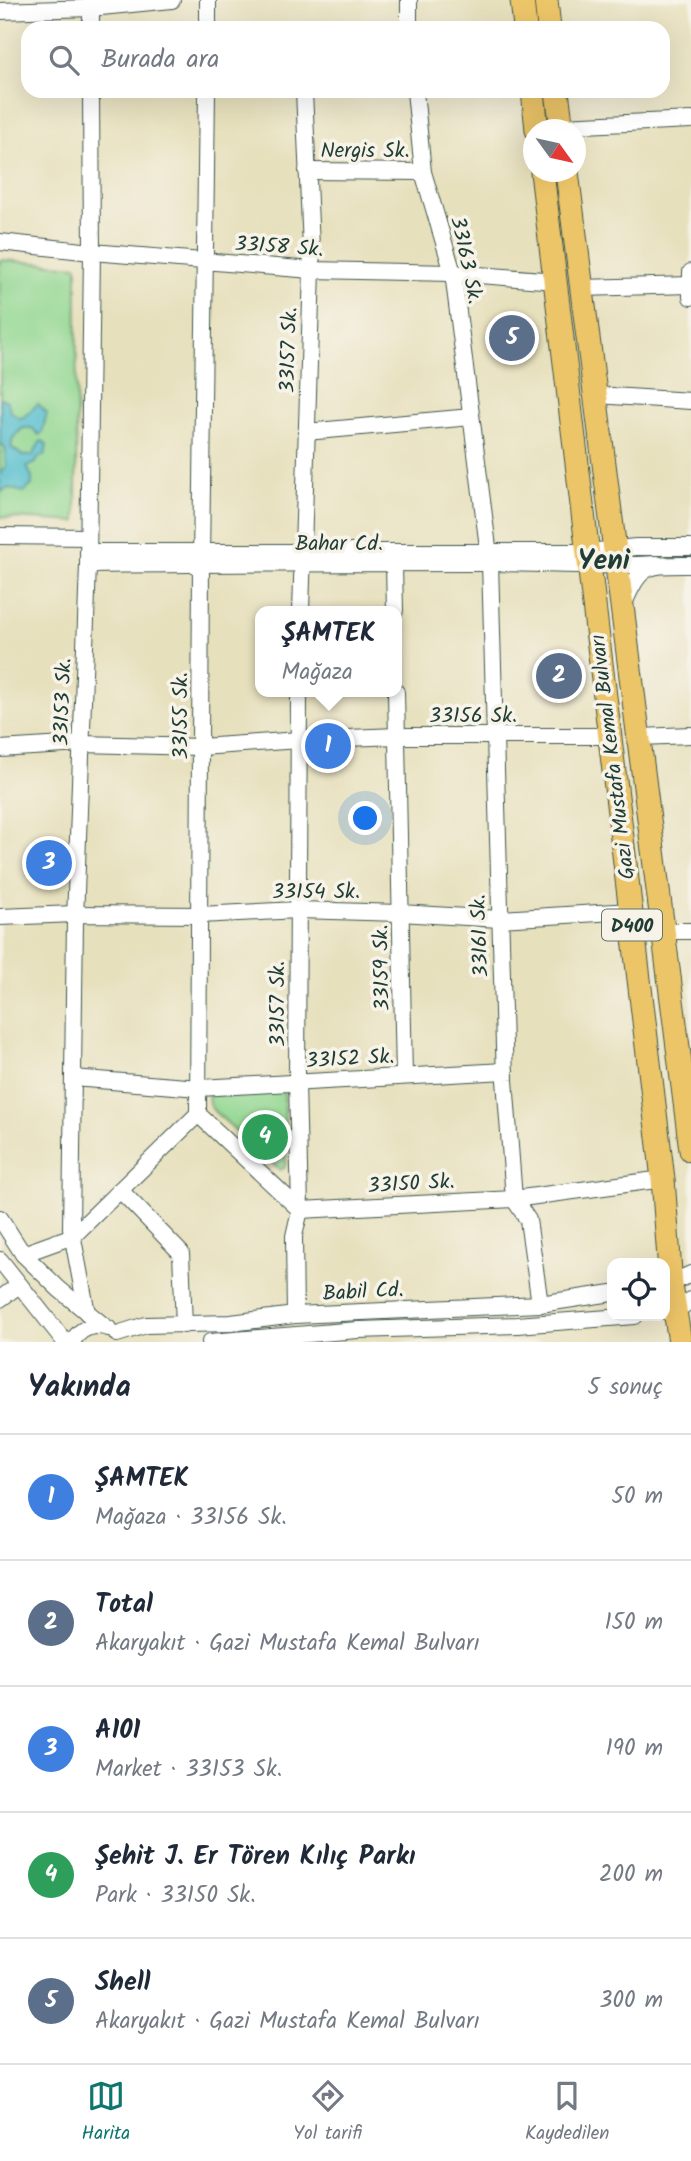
<!DOCTYPE html>
<html lang="tr">
<meta charset="utf-8">
<style>
:root{--surface:#fff;--page:#f2f2f3;--text:#1f2937;--muted:#747a83;--line:#e0e1e3;--accent:#0f766e}
body{margin:0;font-family:Kalam,sans-serif;background:var(--page);color:var(--text)}
.controls{position:absolute;right:21px;bottom:21px;display:grid;overflow:hidden;border-radius:14px;box-shadow:0 7px 28px #0002}
.controls button{width:63px;height:63px;display:grid;place-items:center;padding:0;border:0;border-bottom:2px solid var(--line);background:var(--surface);color:var(--text);font:35px sans-serif}
.compass{position:absolute;left:523px;top:119px;width:63px;height:63px;border-radius:50%;background:var(--surface);box-shadow:0 7px 28px #0002;rotate:123deg}
.you{position:absolute;left:366px;top:819px;width:24px;height:24px;margin:-18px;border:5px solid #fff;border-radius:50%;background:#1a73e8;box-shadow:0 0 0 10px #1a73e833}
.badge{display:grid;place-items:center;width:46px;height:46px;border-radius:50%;background:var(--accent);color:#fff;font-size:23px;font-weight:700}
.pin{position:absolute;translate:-50% -50%;border:4px solid #fff;box-shadow:0 2px 7px #0006}
.popup{position:absolute;left:255px;top:606px;width:147px;height:91px;box-sizing:border-box;display:grid;place-content:center;border-radius:14px;background:var(--surface);filter:drop-shadow(0 2px 5px #0005);font-size:23px;white-space:nowrap;color:var(--muted)}
.popup b{font-size:26px;color:var(--text)}
.popup::after{content:'';position:absolute;left:50%;top:100%;margin-left:-14px;border:14px solid transparent;border-top-color:var(--surface)}
.list{margin:0;padding:0;list-style:none}
h2{display:flex;justify-content:space-between;align-items:center;height:91px;margin:0;padding:0 28px;font-size:30px}
h2 small{font-size:23px;font-weight:400;color:var(--muted)}
.list li{display:grid;grid-template-columns:46px 1fr auto;gap:21px;align-items:center;box-sizing:border-box;height:126px;padding:0 28px;border-top:2px solid var(--line)}
.list b{display:block;font-size:26px;white-space:nowrap}
.list p{margin:0;font-size:23px;white-space:nowrap;color:var(--muted)}
.list em{font-size:23px;font-style:normal;color:var(--muted)}
.icon{flex:none;width:38px;height:38px;fill:none;stroke:currentColor;stroke-width:2;stroke-linecap:round;stroke-linejoin:round}
.map{position:relative;flex:none;width:691px;height:1342px;overflow:hidden}
.search{position:absolute;background:var(--surface);box-shadow:0 7px 28px #0002;left:21px;right:21px;top:21px;height:77px;display:flex;align-items:center;gap:18px;box-sizing:border-box;padding:0 24px;border-radius:21px;color:var(--muted);font-size:26px}
.sheet{height:721px;background:var(--surface)}
nav{display:flex;justify-content:space-around;align-items:center;box-sizing:border-box;height:98px;border-top:2px solid var(--line);background:var(--surface);font-size:19px;color:var(--muted)}
nav a{display:grid;justify-items:center;gap:4px}
nav .on{color:var(--accent)}
.map>svg:first-child{display:block}
.green{fill:#91d791;stroke:#588a62;stroke-width:2}
.water{fill:#54bfcf;stroke:#3a7e82;stroke-width:2}
.lines{fill:none;stroke-linecap:round;stroke-linejoin:round}
.minor-casing{stroke:#3d5549;stroke-width:18}
.highway-casing{stroke:#3d5549;stroke-width:25}
.minor{stroke:#fff;stroke-width:16}
.highway{stroke:#edc569;stroke-width:23}
.labels{text-anchor:middle;stroke-width:7;stroke-linejoin:round;paint-order:stroke}
.shield{fill:#f7f3e8;stroke:#60746a;stroke-width:2}
.shield-label{font-size:19px;font-weight:bold;fill:#1f3d34}
.street-label{font-size:21px;fill:#1f3d34;stroke:#f7f3e8}
.district-label{font-size:28px;font-weight:bold;fill:#1f3d34;stroke:#f7f3e8}
</style>
<div class="map">
<svg width="691" height="1342" viewBox="0 0 691 1342">
<rect width="100%" height="100%" fill="#f7f3e8"/>
<filter id="ink" filterUnits="userSpaceOnUse"><feTurbulence type="fractalNoise" baseFrequency=".0143" numOctaves="2"/><feDisplacementMap in="SourceGraphic" scale="14" xChannelSelector="R" yChannelSelector="G"/><feConvolveMatrix kernelMatrix="1 2 1 2 8 2 1 2 1" color-interpolation-filters="sRGB"/></filter>
<filter id="wash" filterUnits="userSpaceOnUse"><feTurbulence type="fractalNoise" baseFrequency=".00686" numOctaves="4" result="noise"/><feDisplacementMap in="SourceGraphic" scale="28" xChannelSelector="R" yChannelSelector="G"/><feGaussianBlur stdDeviation="1.57" result="paint"/><feColorMatrix in="noise" values="0 0 0 0 0 0 0 0 0 0 0 0 0 0 0 0 0 1.4 0 .05"/><feComposite in="paint" operator="in"/></filter>
<g filter="url(#wash)">
<rect width="100%" height="100%" fill="#e7e0bd"/>
<g class="green">
<path d="M0,260L77,266L76,522L0,517Z"/>
<path d="M284,1083L286,1163L285,1167L280,1170L214,1111L209,1104L208,1092Z"/>
</g>
<path class="water" d="M0,398L7,401L11,412L19,418L24,417L38,404L47,413L42,433L39,435L32,428H23L13,438L11,447L23,456L33,455L40,442L43,441L47,445L45,455L38,458L36,463L27,467L32,477V485L24,492L7,488L0,493V473L6,466L5,447L0,443Z"/>
</g>
<g filter="url(#ink)">
<g class="lines">
<defs>
<g id="minor">
<path d="M409,0V28"/>
<path d="M0,11L91,8L172,0"/>
<path d="M91,28V0"/>
<path d="M208,28V0"/>
<path d="M415,91L423,172L453,273L490,563L505,1080L514,1199L528,1220L540,1304"/>
<path d="M562,126L691,120"/>
<path d="M307,171L423,172"/>
<path d="M0,242L92,252L312,270L453,273L556,281"/>
<path d="M691,272V297"/>
<path d="M582,288L691,285"/>
<path d="M596,395L691,401"/>
<path d="M306,432L471,417"/>
<path d="M0,536L88,537"/>
<path d="M88,552H588L636,547H691"/>
<path d="M394,564L395,611"/>
<path d="M88,565C221,563 354,563 487,563C543,563 600,568 657,564"/>
<path d="M623,606C641,563 646,565 691,565"/>
<path d="M301,611L312,270L304,91"/>
<path d="M396,692L404,1076"/>
<path d="M640,737L691,735"/>
<path d="M0,749L81,744L201,747L299,740L397,736H610"/>
<path d="M0,917L75,914L199,915L298,910L400,913L500,919L631,911"/>
<path d="M663,931H691"/>
<path d="M73,1078L199,1088L505,1071"/>
<path d="M198,1114L300,1210L514,1199L663,1179"/>
<path d="M120,1190L181,1253L184,1325"/>
<path d="M0,1218L23,1254L59,1289L104,1326"/>
<path d="M23,1254L73,1236L198,1114L201,563L207,91"/>
<path d="M0,1260L65,1342"/>
<path d="M665,1286L691,1274"/>
<path d="M0,1299L19,1285"/>
<path d="M667,1312L676,1311L691,1300"/>
<path d="M87,1313L71,1228L75,920L88,565L92,252L91,91"/>
<path d="M295,1315L294,1236L300,1210L297,1082L299,692"/>
<path d="M117,1334L146,1325L231,1323L295,1315L540,1304L612,1293"/>
<path d="M72,1342C80,1328 93,1323 108,1328"/>
<path d="M210,1342L358,1330L517,1325L635,1316"/>
</g>
<g id="highway">
<path d="M522,0L525,28"/>
<path d="M546,0L549,28"/>
<path d="M533,91L537,130"/>
<path d="M557,91L562,130"/>
<path d="M542,172L663,1179L671,1285L680,1342"/>
<path d="M567,172L691,1150"/>
</g>
</defs>
<use href="#minor" class="minor-casing"/>
<use href="#highway" class="highway-casing"/>
<use href="#minor" class="minor"/>
<use href="#highway" class="highway"/>
</g>
</g>
<g class="labels">
<rect class="shield" x="602" y="909.5" width="60" height="31" rx="5"/>
<g class="shield-label">
<text x="632" y="932">D400</text>
</g>
<g class="street-label">
<text x="365" y="157">Nergis Sk.</text>
<text transform="translate(279 246) rotate(4)" y="7">33158 Sk.</text>
<text transform="translate(467 260) rotate(78)" y="7">33163 Sk.</text>
<text transform="translate(288 350) rotate(-88)" y="7">33157 Sk.</text>
<text x="339" y="550">Bahar Cd.</text>
<text transform="translate(62 702) rotate(-88)" y="7">33153 Sk.</text>
<text x="473" y="722">33156 Sk.</text>
<text transform="translate(180 716) rotate(-90)" y="7">33155 Sk.</text>
<text transform="translate(612 757) rotate(-97)" y="7">Gazi Mustafa Kemal Bulvarı</text>
<text x="316" y="898">33154 Sk.</text>
<text transform="translate(479 936) rotate(-92)" y="7">33161 Sk.</text>
<text transform="translate(381 968) rotate(-91)" y="7">33159 Sk.</text>
<text transform="translate(277 1004) rotate(-90)" y="7">33157 Sk.</text>
<text transform="translate(350 1058) rotate(-3)" y="7">33152 Sk.</text>
<text transform="translate(411 1183) rotate(-3)" y="7">33150 Sk.</text>
<text transform="translate(363 1291) rotate(-3)" y="7">Babil Cd.</text>
</g>
<g class="district-label">
<text x="604" y="569">Yeni</text>
</g>
</g>
</svg>
<div class="controls">
<button><svg class="icon" aria-label="locate" viewBox="0 0 24 24"><circle cx="12" cy="12" r="6"/><path d="M12 2v4M12 18v4M2 12h4M18 12h4"/></svg></button>
</div>
<svg class="compass" viewBox="-18 -18 36 36"><path d="M0-13l5 13h-10z" fill="#e53935"/><path d="M0 13l5-13h-10z" fill="#747a83"/></svg>
<div class="you"></div>
<div class="pin badge" style="left:328px;top:746px;background:#3f7fe0">1</div>
<div class="popup"><b>ŞAMTEK</b>Mağaza</div>
<div class="pin badge" style="left:559px;top:676px;background:#5c6f8a">2</div>
<div class="pin badge" style="left:49px;top:863px;background:#3f7fe0">3</div>
<div class="pin badge" style="left:265px;top:1137px;background:#2e9e5b">4</div>
<div class="pin badge" style="left:512px;top:338px;background:#5c6f8a">5</div>
<div class="search"><svg class="icon" aria-label="search" viewBox="0 0 24 24"><circle cx="10" cy="10" r="6"/><path d="M15 15l6 6"/></svg>Burada ara</div>
</div>
<section class="sheet">
<h2>Yakında<small>5 sonuç</small></h2>
<ul class="list">
<li><span class="badge" style="background:#3f7fe0">1</span><div><b>ŞAMTEK</b><p>Mağaza · 33156 Sk.</p></div><em>50 m</em></li>
<li><span class="badge" style="background:#5c6f8a">2</span><div><b>Total</b><p>Akaryakıt · Gazi Mustafa Kemal Bulvarı</p></div><em>150 m</em></li>
<li><span class="badge" style="background:#3f7fe0">3</span><div><b>A101</b><p>Market · 33153 Sk.</p></div><em>190 m</em></li>
<li><span class="badge" style="background:#2e9e5b">4</span><div><b>Şehit J. Er Tören Kılıç Parkı</b><p>Park · 33150 Sk.</p></div><em>200 m</em></li>
<li><span class="badge" style="background:#5c6f8a">5</span><div><b>Shell</b><p>Akaryakıt · Gazi Mustafa Kemal Bulvarı</p></div><em>300 m</em></li>
</ul>
</section>
<nav>
<a class="on"><svg class="icon" aria-label="map" viewBox="0 0 24 24"><path d="M3 6l6-2 6 2 6-2v14l-6 2-6-2-6 2zM9 4v14M15 6v14"/></svg>Harita</a>
<a><svg class="icon" aria-label="directions" viewBox="0 0 24 24"><path d="M12 3l9 9-9 9-9-9zM9 14v-3h6M13 9l2 2-2 2"/></svg>Yol tarifi</a>
<a><svg class="icon" aria-label="saved" viewBox="0 0 24 24"><path d="M7 4h10v16l-5-4-5 4z"/></svg>Kaydedilen</a>
</nav>
